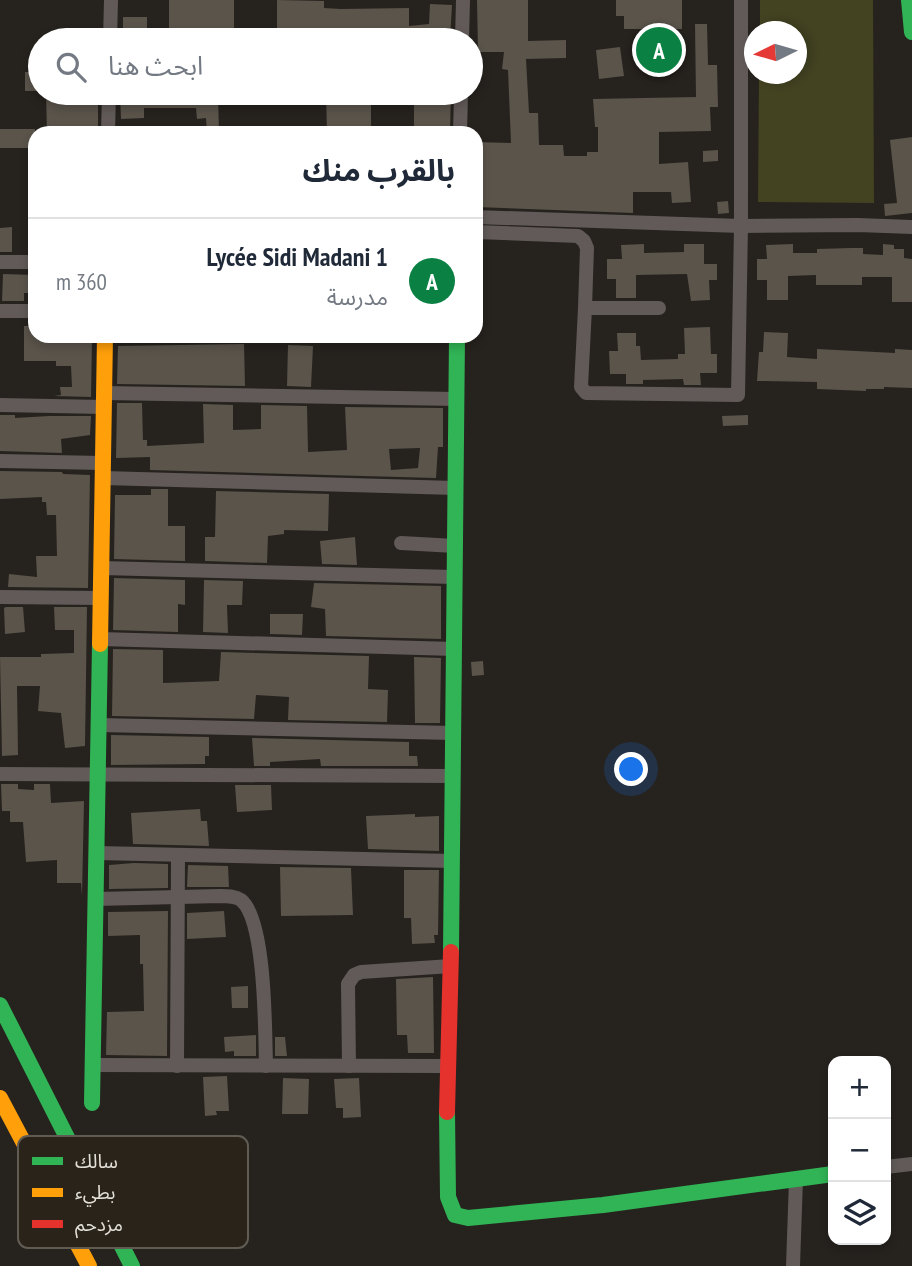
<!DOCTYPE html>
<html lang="ar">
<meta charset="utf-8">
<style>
:root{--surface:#fff;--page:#f2f2f3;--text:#1f2937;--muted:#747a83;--line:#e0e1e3;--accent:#0b8043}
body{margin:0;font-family:"PT Sans Narrow","Noto Sans Arabic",sans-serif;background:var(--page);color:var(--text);direction:rtl}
.controls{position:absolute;right:21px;bottom:21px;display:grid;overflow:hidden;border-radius:14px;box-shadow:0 4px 10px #0003}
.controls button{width:63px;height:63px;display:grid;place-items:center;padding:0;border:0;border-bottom:2px solid var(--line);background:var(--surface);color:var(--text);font:35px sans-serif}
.compass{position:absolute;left:744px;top:21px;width:63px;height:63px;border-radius:50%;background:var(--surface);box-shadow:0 4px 10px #0003;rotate:265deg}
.you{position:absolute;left:632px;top:770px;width:24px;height:24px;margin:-18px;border:5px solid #fff;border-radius:50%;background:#1a73e8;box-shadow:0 0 0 10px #1a73e833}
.badge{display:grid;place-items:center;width:46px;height:46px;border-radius:50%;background:var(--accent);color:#fff;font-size:23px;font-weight:700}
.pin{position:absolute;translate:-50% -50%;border:4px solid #fff;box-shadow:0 2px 7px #0006}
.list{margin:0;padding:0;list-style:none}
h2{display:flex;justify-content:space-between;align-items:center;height:91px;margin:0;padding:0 28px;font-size:30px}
h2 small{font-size:23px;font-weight:400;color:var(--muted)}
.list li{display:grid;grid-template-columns:46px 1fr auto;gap:21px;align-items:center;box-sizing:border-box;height:126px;padding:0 28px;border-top:2px solid var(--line)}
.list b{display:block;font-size:26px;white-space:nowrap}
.list p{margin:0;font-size:23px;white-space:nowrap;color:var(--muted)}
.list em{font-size:23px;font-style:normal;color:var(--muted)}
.icon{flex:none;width:38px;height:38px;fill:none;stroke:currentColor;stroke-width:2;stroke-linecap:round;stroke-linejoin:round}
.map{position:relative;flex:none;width:912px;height:1266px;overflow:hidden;direction:ltr}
.search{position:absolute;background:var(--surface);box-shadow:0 4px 10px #0003;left:28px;top:28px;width:455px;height:77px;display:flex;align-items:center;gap:18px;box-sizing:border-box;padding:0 24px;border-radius:38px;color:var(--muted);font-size:26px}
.panel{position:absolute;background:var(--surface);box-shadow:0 4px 10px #0003;left:28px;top:126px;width:455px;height:217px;border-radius:21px;direction:rtl}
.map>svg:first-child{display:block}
.green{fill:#434322}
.building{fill:#5a544b;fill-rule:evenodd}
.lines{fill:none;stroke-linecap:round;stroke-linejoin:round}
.street{stroke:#615a58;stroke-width:14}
.fast{stroke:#30b455;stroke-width:16}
.slow{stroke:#ff9f0a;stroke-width:16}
.jam{stroke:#e5322d;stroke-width:16}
.key{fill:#29231a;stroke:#615c53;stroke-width:2}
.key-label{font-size:19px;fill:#e3e0d9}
</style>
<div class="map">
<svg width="912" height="1266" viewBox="0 0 912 1266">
<rect width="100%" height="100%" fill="#26221e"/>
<path class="green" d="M760,0H873L874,203L758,202L759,74H796V32L760,31Z"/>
<g class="building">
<path d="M169,0H234V40H123V17H147V28H169Z"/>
<path d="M277,0L324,1V8L341,9L409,8V26L429,24L430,4L452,5L450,40H277Z"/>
<path d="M477,0H528V41L566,40V58L526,59L529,113H538L539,145H563L564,156H587V152H598V127H595L593,99L696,97L695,24H707L708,65H717L718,107H710L711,131L659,132V164L688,162L691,202L672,203L671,192H633V213L476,207V142L511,143L508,70L502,69L504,52H478Z"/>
<path d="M616,0H682V29H624V16H616Z"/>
<path d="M620,47L624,76L599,79L596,50Z"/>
<rect x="25" y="72" width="15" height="19"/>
<path d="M46,93H98V133H47Z"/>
<path d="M120,93H218L219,133H207L206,118L197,119L196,108H144V118L121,119Z"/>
<path d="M326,93H371V133H327Z"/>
<path d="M421,93H451L450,133H414V97L421,96Z"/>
<rect x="0" y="129" width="35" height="19"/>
<path d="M912,137V213L885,216L884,204L897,203L890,140Z"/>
<path d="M718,150V161L703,162V151Z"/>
<path d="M728,201L729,213L718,214L717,202Z"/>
<path d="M12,227V252H0V228Z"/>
<path d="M644,244V253L684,252V244H704V264H717V280H709L710,300L691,301L687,274L636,275V298H616V279H607V259H622L621,245Z"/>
<path d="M793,244V253H817V249L851,248H863V254L883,255V244L894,245V249H904V258L912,259V302H892V277H862V285H816V275L788,276V300H767V280H757V259H767L766,245Z"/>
<path d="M3,274L35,275V293H24V301H2Z"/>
<path d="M24,326H35V336H92L91,397L54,396L61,395L60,387H72L71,366H56V361H24Z"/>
<path d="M710,327L711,354H717V373H700L701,385H684L683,379L643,380V384H626V374H610L609,351H618L617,333H636V346H640L641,360L678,359V354H685L684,328Z"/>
<path d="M764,332L788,333L787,357L817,359V349L895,353V349L912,350V388L884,387V389H866V391L817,389V382L757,381L759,352H763Z"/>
<path d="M244,344L245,386L117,384L118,346Z"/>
<path d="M288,345L313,346L311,387L287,386Z"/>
<path d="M117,403H142L143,440H147V446L204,443L203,404L233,405V430L261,429V405L307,406L308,452L347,450L345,407L443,408V447H438L436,478L150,470V457L116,458ZM420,448L418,468L391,470L389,449Z"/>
<path d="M0,415H15V418L49,416H91L90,435L61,439L62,453L0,451Z"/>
<path d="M748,415V425L723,426L722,416Z"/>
<path d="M0,471L62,472L63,474L90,475L88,588L8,587L9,574L37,577L36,556H57L56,515H47L46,502H42V497L0,499Z"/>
<path d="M151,489H168V526H185V561L114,559L115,495H151Z"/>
<path d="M216,491L329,494L328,531L284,530V534L268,536L267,563L205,561V537H215Z"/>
<path d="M355,537L357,565L322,564L320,541Z"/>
<path d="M114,578L185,580V605L178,604V632L113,630Z"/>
<path d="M204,580L243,581L242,605H227L228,633L203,632Z"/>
<path d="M314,583L441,586V639L326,636L325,609L311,607Z"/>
<path d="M6,607H23L25,632L5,634L4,608Z"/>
<path d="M54,607H87L85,746L65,748L61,713L38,711L40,686H17L18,755L2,756L0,657H41V654L74,653V630H55Z"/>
<path d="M270,614H303L302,635L270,634Z"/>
<path d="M113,649L163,650V683L219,681L221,652L369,656L368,689L388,690L387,722L288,720L289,697L256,695L254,719L112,716Z"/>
<path d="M414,657L441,658L440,723H415Z"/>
<path d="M483,661L484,675L472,676L471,662Z"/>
<path d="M111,735L209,737V756H205V764L111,765Z"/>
<path d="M252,738L409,742V756H417L418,766H321L320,759L270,762V766H254Z"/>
<path d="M1,784H18V789L34,790V784H50L51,803L84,801L82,896L81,883H57V860L26,862L23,822H10V811H2Z"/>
<path d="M235,785H271L272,810L237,812Z"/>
<path d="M200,809L201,821H207L209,846L133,844L131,813Z"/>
<path d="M415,814V817L439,816V851L368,849L366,816Z"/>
<path d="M134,863L168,864V888L109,889V865Z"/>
<path d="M188,865L228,866L229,887H187Z"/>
<path d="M280,867L351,868L353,915L281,916Z"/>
<path d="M404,870H439L438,935H434L435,943L412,944L411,918H404Z"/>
<path d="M168,911L167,1056L106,1055L107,1012L144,1011L143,964H140V935L108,936V912Z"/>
<path d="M224,911L226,937L187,939V913Z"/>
<path d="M433,977L434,1053H408L407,1035H397L396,979Z"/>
<path d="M248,986V1008H232L231,987Z"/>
<path d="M256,1035V1056H234V1051L225,1052L224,1037Z"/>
<path d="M275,1037H285L287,1056H275Z"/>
<path d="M227,1076L229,1111H216L217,1115L205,1116L203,1077Z"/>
<path d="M283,1078L309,1079L308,1114H282Z"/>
<path d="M359,1078L361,1117L343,1118V1108H336L334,1079Z"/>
</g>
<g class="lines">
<g class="street">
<path d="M110,40L111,0"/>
<path d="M462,40L463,0"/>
<path d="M108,133L109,93"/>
<path d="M460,133L461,93"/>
<path d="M476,217L741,226L858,225L912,227"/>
<path d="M476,232L578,236L584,241L587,248L585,308H659"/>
<path d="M0,262H35"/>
<path d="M585,308L581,387L586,393L738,395L741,226V0"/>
<path d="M0,311H35"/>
<path d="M104,393L456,399"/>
<path d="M0,405L104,407"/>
<path d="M0,461L103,463"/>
<path d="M103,478L455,488"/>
<path d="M401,543L455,546"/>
<path d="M101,568L454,577"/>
<path d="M0,597L101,598"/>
<path d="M100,639L454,649"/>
<path d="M99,725L453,733"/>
<path d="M0,774L452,776"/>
<path d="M97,853L452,861"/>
<path d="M96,899L220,896C227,896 235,896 241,900C266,920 265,1033 266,1066"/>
<path d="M93,1065L447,1066"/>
<path d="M177,1066L178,855"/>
<path d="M349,1066L348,984L354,975L361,972L451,966"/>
<path d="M886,1167L912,1164"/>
<path d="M793,1266L796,1179"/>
</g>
<g class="fast">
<path d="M909,0L912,32"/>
<path d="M451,952L457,336"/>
<path d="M0,1005L132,1266"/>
<path d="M92,1103L100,644"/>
<path d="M447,1112L448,1197L455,1215L468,1218L603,1205L833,1174"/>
</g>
<g class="slow">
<path d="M100,644L105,336"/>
<path d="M0,1098L89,1266"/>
</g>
<path class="jam" d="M447,1112L451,952"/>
</g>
<rect x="18" y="1136" width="230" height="112" rx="10" class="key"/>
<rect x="32" y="1157" width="31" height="8" fill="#30b455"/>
<rect x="32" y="1188" width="31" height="9" fill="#ff9f0a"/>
<rect x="32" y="1220" width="31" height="8" fill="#e5322d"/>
<g class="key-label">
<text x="75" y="1168">سالك</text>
<text x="75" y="1199">بطيء</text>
<text x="75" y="1231">مزدحم</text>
</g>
</svg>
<div class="controls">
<button>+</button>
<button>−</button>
<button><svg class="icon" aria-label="layers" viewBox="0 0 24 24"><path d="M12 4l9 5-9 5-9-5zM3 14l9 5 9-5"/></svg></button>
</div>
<svg class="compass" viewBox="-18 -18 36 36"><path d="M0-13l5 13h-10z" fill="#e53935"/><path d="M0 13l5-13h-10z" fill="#747a83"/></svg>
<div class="you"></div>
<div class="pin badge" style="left:659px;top:50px">A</div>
<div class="search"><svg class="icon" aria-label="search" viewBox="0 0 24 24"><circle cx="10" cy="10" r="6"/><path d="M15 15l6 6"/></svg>ابحث هنا</div>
<section class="panel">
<h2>بالقرب منك<small></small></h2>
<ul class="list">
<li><span class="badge">A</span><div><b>Lycée Sidi Madani 1</b><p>مدرسة</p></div><em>360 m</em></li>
</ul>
</section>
</div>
